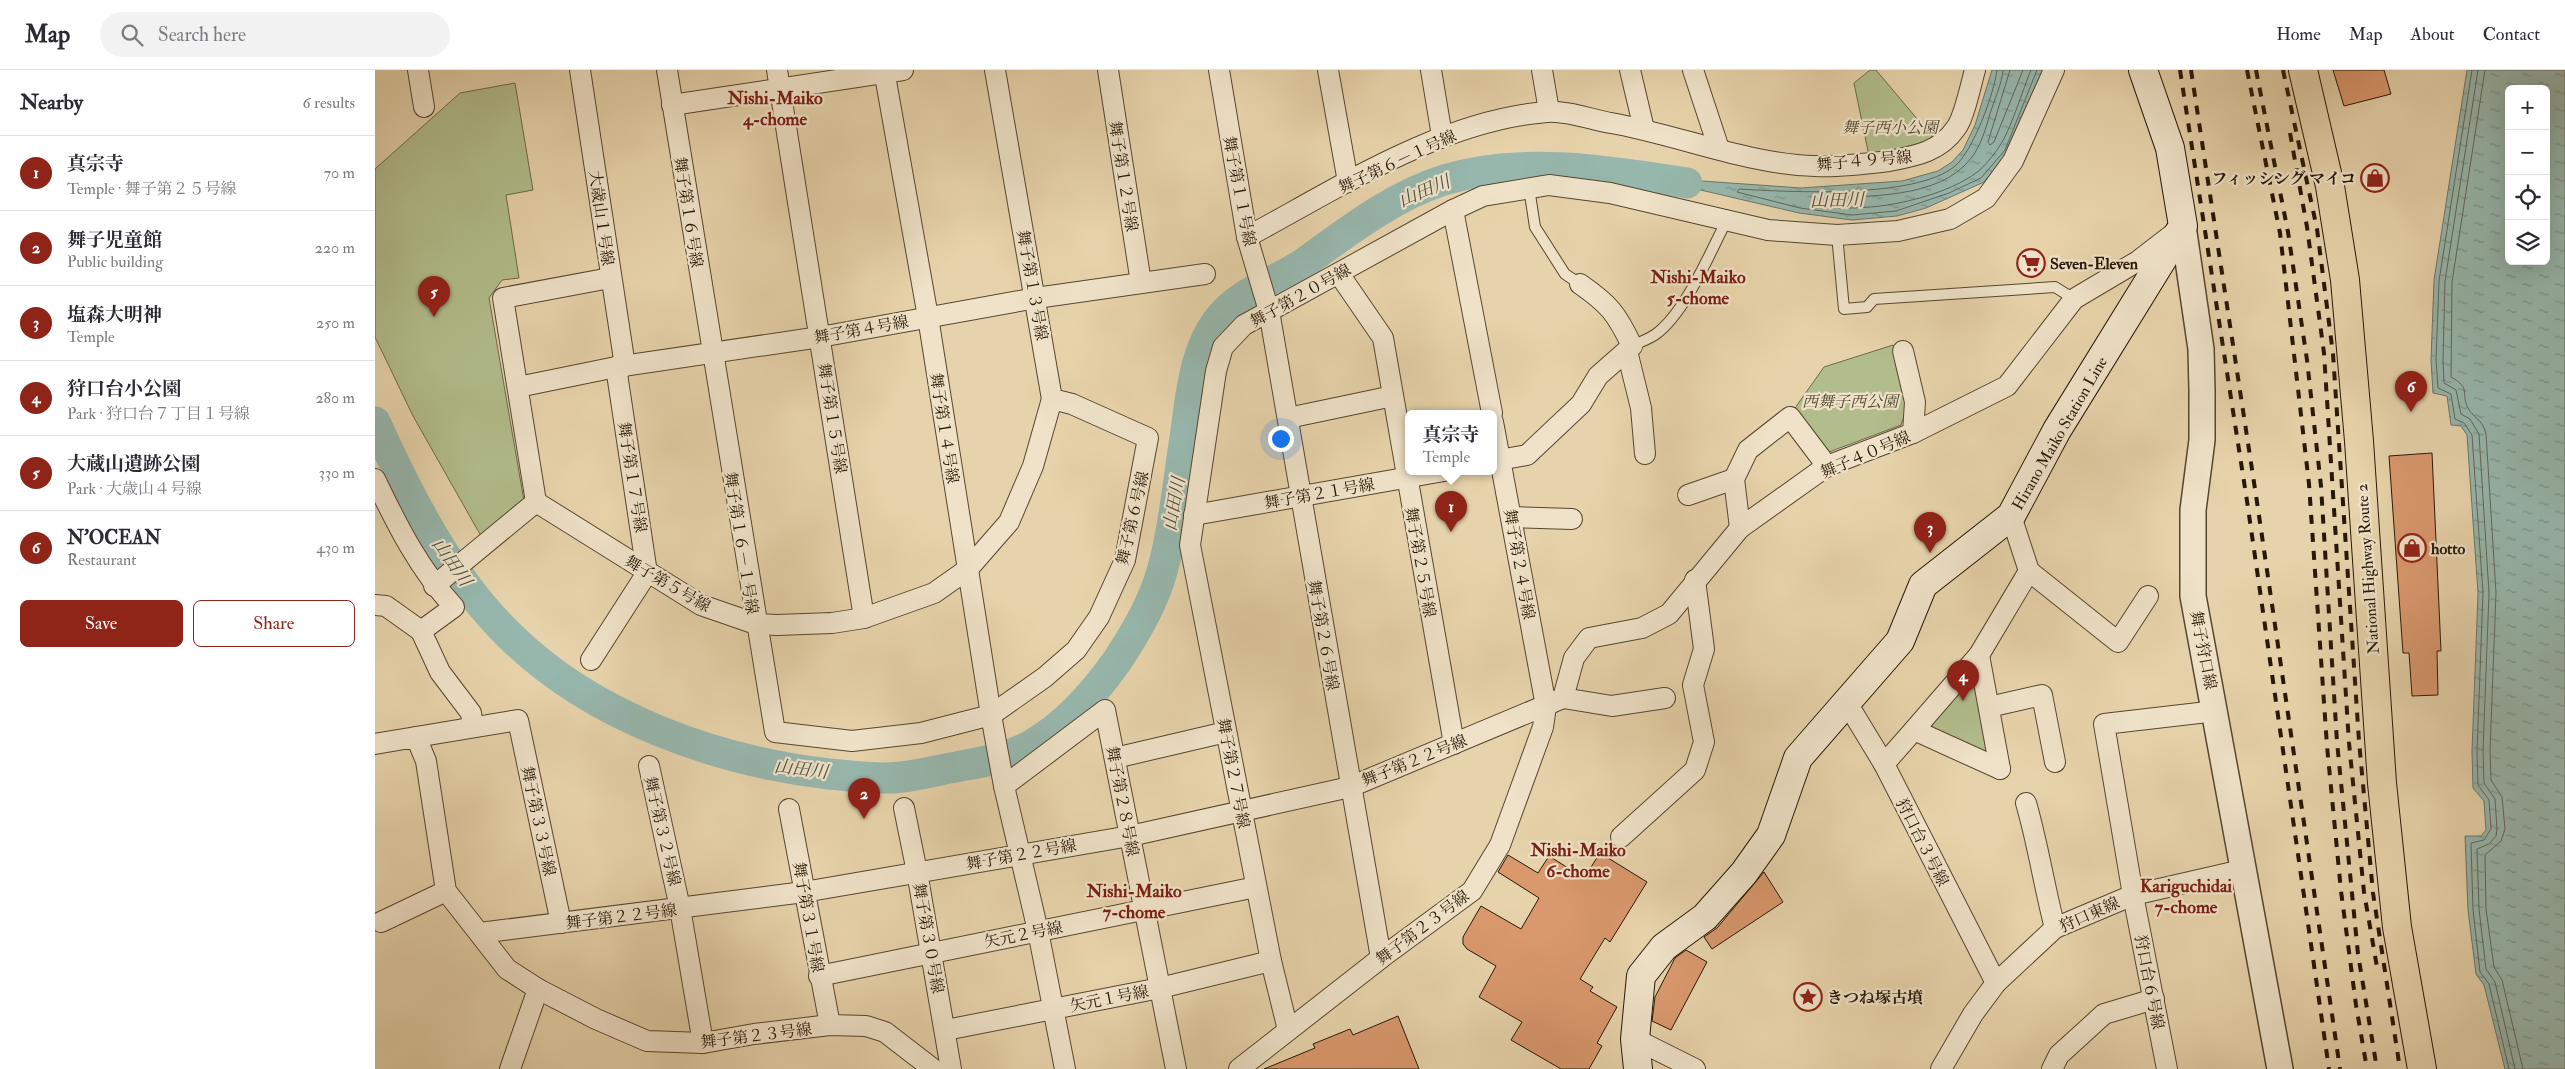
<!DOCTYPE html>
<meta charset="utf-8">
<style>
:root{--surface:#fff;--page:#f2f2f3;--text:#2b2b33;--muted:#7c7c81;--line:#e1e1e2;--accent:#8f2418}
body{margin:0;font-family:"IM FELL Double Pica","Noto Serif JP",serif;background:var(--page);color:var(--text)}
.controls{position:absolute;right:15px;top:15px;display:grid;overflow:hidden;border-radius:8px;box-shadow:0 5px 20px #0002}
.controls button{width:45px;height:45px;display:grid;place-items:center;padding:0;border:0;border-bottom:1px solid var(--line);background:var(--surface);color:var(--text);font:25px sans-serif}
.you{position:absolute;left:905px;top:368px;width:18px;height:18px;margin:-12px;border:4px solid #fff;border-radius:50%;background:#1a73e8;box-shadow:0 0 0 8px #1a73e833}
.badge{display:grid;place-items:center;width:32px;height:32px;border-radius:50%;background:var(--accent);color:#fff;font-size:16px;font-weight:700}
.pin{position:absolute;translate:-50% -41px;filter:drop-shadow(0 1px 2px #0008)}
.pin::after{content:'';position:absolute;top:26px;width:18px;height:15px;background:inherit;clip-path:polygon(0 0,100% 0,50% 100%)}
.popup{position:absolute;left:1030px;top:340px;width:92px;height:65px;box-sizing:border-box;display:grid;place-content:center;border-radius:8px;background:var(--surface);filter:drop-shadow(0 1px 4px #0005);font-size:16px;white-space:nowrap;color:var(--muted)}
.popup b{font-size:19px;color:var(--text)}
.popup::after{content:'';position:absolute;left:50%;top:100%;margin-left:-10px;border:10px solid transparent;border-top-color:var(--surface)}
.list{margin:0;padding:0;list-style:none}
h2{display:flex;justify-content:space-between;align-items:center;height:65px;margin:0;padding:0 20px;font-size:21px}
h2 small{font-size:16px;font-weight:400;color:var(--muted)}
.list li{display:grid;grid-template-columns:32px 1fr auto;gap:15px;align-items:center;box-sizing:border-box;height:75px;padding:0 20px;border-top:1px solid var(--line)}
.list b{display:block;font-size:19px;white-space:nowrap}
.list p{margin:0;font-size:16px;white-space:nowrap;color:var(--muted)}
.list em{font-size:16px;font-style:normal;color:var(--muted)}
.actions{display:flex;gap:10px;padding:15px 20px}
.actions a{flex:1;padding:11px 0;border:1px solid var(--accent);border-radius:8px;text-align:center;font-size:18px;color:var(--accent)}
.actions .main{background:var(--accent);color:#fff}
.icon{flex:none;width:28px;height:28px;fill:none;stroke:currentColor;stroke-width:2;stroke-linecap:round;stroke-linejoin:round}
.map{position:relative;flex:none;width:2190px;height:999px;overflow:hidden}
header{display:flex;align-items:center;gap:30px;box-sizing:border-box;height:70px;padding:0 25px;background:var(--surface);border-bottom:1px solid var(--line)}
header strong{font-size:24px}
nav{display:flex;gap:28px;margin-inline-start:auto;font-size:18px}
.search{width:350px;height:45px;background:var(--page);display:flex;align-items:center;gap:12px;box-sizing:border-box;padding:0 18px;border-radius:28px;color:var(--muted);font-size:19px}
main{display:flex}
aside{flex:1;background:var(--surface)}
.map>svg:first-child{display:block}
.park{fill:#b2bd8c;stroke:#6c6a49}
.water{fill:url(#water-ripples);stroke:#6a776a;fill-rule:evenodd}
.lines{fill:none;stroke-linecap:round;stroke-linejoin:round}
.shore{stroke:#5f675a;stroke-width:1}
.river{stroke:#97b7ad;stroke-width:31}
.building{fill:#da986d;stroke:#271706}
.service-casing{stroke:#57462f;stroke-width:12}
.minor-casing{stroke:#57462f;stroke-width:22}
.tertiary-casing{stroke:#57462f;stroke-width:28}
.secondary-casing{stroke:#271706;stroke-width:30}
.trunk-casing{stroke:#271706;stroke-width:30}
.service{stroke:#efe2c8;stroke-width:10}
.minor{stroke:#efe2c8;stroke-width:20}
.tertiary{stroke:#efe2c8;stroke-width:25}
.secondary{stroke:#efe2c8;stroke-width:28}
.trunk{stroke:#e7d3ab;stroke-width:28}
.rail{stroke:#271706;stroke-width:4;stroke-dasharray:9 9;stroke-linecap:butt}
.labels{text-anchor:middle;stroke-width:4.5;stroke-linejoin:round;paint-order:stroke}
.park-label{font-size:16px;font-style:italic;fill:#51492e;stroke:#efe2c8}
.street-label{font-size:16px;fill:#271706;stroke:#efe2c8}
.poi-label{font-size:16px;font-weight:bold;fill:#271706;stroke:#efe2c8;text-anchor:start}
.neighbourhood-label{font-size:18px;font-weight:bold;fill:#7a1f14;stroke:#efe2c8}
.water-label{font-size:18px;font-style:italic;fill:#4e4f40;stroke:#efe2c8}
</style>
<header>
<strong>Map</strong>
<div class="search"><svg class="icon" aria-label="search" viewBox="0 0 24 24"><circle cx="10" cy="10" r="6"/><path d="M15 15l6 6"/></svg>Search here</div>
<nav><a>Home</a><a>Map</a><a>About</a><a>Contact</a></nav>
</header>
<main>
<aside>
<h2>Nearby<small>6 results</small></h2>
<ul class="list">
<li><span class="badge">1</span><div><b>真宗寺</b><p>Temple · 舞子第２５号線</p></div><em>70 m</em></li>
<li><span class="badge">2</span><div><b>舞子児童館</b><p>Public building</p></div><em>220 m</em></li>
<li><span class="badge">3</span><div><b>塩森大明神</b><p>Temple</p></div><em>250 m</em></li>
<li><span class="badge">4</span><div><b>狩口台小公園</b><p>Park · 狩口台７丁目１号線</p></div><em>280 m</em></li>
<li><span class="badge">5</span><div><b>大蔵山遺跡公園</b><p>Park · 大歳山４号線</p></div><em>330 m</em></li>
<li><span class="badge">6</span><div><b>N'OCEAN</b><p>Restaurant</p></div><em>430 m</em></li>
</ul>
<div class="actions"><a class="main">Save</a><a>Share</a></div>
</aside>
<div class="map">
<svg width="2190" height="999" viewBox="0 0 2190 999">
<defs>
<pattern id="water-ripples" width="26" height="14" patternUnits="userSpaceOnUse" patternTransform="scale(1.25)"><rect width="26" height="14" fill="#97b7ad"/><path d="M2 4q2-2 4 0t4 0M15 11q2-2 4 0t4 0" fill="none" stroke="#7b948b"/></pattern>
</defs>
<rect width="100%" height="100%" fill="#e7d3ab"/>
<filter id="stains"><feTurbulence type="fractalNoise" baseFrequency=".004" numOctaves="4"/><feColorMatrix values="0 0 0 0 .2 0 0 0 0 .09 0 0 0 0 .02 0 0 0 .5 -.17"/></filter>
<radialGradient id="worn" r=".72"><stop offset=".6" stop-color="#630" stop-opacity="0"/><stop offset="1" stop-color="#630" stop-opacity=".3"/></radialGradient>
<g class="park">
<path d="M1495,0H1501L1559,69L1544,80L1494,86L1479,13Z"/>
<path d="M140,13L158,120L131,125L144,208L127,210L114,228L149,431L106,466L38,346L0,267V99L85,23Z"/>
<path d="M1518,275L1534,332L1526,355L1454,382L1420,338L1449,297Z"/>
<path d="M1597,605L1615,688L1550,658Z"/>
</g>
<g class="water">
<path d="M1617,0H1668L1635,82L1609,112L1551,138L1522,146L1477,150L1424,143L1270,107L1426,118L1527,111L1563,101L1577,92L1588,80L1600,55Z"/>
<path d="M2092,0H2190V999H2130L2109,915L2101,904L2093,840L2090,766H2106L2111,760L2109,731L2098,718L2097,681L2103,523L2092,365L2086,356L2076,355L2072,326L2058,323L2056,290L2059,210ZM2134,19H2171V191H2134Z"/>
</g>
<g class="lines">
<g class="shore">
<path d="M1622,0C1619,24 1598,81 1580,96C1541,129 1415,122 1364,119L1362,122L1425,138L1477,145L1521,141L1574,123L1606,108L1630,80L1662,0"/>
<path d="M1628,0C1627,14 1619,30 1615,44C1611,58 1606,75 1597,87C1565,131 1488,125 1439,129L1437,133C1480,147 1565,130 1601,103C1609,97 1618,86 1624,77C1635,62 1648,19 1656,0"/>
<path d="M1635,0L1613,72L1615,75L1619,72L1648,0"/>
<path d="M2097,0L2064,211L2061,290L2063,318L2076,324L2080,349L2089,353L2097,365L2108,523L2102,681L2103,715L2114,730L2116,759L2109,770L2096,773L2098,840L2105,902L2114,914L2134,999"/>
<path d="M2103,0L2070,211L2068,290L2069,313L2081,320L2086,344L2095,349L2104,364L2114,523L2108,681L2109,713L2120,729L2122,759L2121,766L2114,774L2102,779L2104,839L2111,899L2120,912L2140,999"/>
<path d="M2110,0L2077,212L2076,307C2097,319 2085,322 2093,338C2097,347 2108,349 2111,364L2121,523L2115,681L2116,710L2127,727L2130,759L2126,771L2110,785L2111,839L2119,897L2127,910L2148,999"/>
</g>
<path class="river" d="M0,352C34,427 75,508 135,566C217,647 341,691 454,704C478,706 503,710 527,707C545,705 563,700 581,697C607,692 635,688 658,674C691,655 720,622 742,591C758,567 775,538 784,511C798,469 803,412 810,368C816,325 819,273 851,241C873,219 904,210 929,193C972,162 1018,126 1069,110C1147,86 1234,101 1312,113"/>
</g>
<g class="building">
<path d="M1958,0H2009L2016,24L1969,36Z"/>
<path d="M2057,383L2066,581H2062L2063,625L2037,626L2034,583H2028L2014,386Z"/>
<path d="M1225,783L1272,812L1235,872L1230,868L1205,909L1218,917L1215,921L1242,937L1222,973L1227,976L1214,999H1186L1136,970L1147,952L1104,927L1121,896L1092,879L1088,874V867L1106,836L1146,859L1164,828L1123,802L1133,785L1163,803L1174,786L1209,808Z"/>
<path d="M1389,802L1408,832L1337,879L1329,867L1342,858Z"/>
<path d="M1311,880L1332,892L1296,960L1277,951L1280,927L1300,888Z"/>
<path d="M1023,946L1044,999H889L940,978L938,974L975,959L978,965Z"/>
</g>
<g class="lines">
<defs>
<g id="service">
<path d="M1154,118L1160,157L1190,204L1205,214"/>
<path d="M1462,165L1469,239L1492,237L1499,229L1680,217L1699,229"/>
<path d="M1257,276C1265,272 1274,269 1281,264C1311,242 1335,182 1352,150"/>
</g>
<g id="minor">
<path d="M43,0L49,37"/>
<path d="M205,0L250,296"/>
<path d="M292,0L400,662L477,671L546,663L616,645L670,607L701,580L724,547L750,490L773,368L697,334L677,329L620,0"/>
<path d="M402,0L489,548"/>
<path d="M509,0L553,247L616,645L629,716L663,861L690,999"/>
<path d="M733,0L766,213"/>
<path d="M844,0L872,167L894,241L1006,888"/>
<path d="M953,0L973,112"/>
<path d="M1056,0L1067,66"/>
<path d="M1167,0L1174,41"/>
<path d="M1255,0L1269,59"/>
<path d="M1318,0L1344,79"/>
<path d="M297,35L528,0"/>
<path d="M1078,140L1117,343"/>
<path d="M872,167C963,118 1067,50 1172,42C1190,40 1218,50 1236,53C1304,65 1371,94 1440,96C1464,97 1490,94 1514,91C1540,86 1565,82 1581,58C1589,48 1596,14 1600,0"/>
<path d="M964,204L1008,268L1079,674"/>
<path d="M1252,281L1266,338L1270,384"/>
<path d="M1528,281L1540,332L1538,363"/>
<path d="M143,317L241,297L445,267L661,228L830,204"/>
<path d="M913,348L1018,326"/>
<path d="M1118,391L1152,385L1206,334L1223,306L1257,276C1242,244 1234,234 1205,214"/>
<path d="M0,409C22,455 44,499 79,537L46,561"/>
<path d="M1313,425L1359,409"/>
<path d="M161,432L326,535L381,554L402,555L457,553L489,548L559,523L593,499L634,452L658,396L677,329"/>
<path d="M819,445L1069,401"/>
<path d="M1136,447L1197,449"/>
<path d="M1365,458L1359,409L1373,380L1415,347L1452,396"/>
<path d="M1654,501L1743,572L1773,526"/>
<path d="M59,516L161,432L128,228L235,208"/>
<path d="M0,535L11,536L46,561L65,602L96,643L98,657"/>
<path d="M1604,585L1625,699"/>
<path d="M216,590L272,503L241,297"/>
<path d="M1188,628L1237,636L1290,628"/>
<path d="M1472,633L1509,694L1621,913"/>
<path d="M1614,637L1667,625L1680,692"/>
<path d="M41,667L143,650L186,853"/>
<path d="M0,674L41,667L51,691L71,821L132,899L163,919L221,949L272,971L328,973L379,964L455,955L491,956L510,962L558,999"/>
<path d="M740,688L851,662"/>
<path d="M1509,694L1539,660"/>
<path d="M274,696L305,838L328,973"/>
<path d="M1625,699L1539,660L1604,585L1654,501L1636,446"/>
<path d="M629,716L730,640L801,999"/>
<path d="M1651,733C1663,774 1669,816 1680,858"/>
<path d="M529,738L542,802L576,999"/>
<path d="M414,739L455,955"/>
<path d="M1246,767L1320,700L1329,672L1318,615L1329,579L1320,510"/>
<path d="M6,852L71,821"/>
<path d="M105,863L429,822L755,766L975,717L1188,628L1199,588L1214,568L1267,558L1294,544L1365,458L1452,396L1538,363L1632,316L1699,229L1763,191L1798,164"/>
<path d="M444,906L881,817"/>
<path d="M571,960L785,918L896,891"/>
<path d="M913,960L896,891L815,475L841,301L848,277L869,255L1078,140L1108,126L1174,115L1235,123L1393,160L1462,165L1523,161L1575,149L1611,128L1638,91L1679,0"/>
<path d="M1260,969L1320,999"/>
<path d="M135,999L163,919"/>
<path d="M864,999L1006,888L1097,821L1125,775L1168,657L1171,636L1118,352"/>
<path d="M1566,999L1598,944L1621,913L1680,858L1758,825L1867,800"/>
<path d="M1677,999L1684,985L1729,944L1779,929"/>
<path d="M1792,999L1758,825L1729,654L1841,641"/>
</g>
<path id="tertiary" d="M1808,156L1826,279L1827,321V370L1818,440V526L1905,999"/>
<path id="secondary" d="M1263,999L1260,969L1266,906L1289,877L1330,847L1369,803L1396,765L1423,688L1525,571L1548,515L1636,446L1682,360L1808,156L1795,78L1768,0"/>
<path id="trunk" d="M1928,0L1955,116L1970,210L1984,371L2007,713L2022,857L2047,999"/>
</defs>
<use href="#service" class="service-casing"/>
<use href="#minor" class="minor-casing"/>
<use href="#tertiary" class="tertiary-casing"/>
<use href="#secondary" class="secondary-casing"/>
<use href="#trunk" class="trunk-casing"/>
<use href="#service" class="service"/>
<use href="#minor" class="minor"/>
<use href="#tertiary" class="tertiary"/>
<use href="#secondary" class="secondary"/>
<use href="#trunk" class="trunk"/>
<g class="rail">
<path d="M1805,0L1872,431L1954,999"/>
<path d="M1816,0L1882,432L1965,999"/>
<path d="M1872,0L1905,163L1934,414L1952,676L1966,821L1981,935L1992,999"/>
<path d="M1881,0L1913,162L1932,290L1946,416L1962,672L1983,884L2002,999"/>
<path d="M1908,0L1942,159L1958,284L1984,671L1998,823L2025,999"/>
<path d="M1915,63L1932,157L1949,283L1974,673L1989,822L2003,903"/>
</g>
</g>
<defs>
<symbol id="shop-ring" viewBox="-11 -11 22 22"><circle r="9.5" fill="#efe2c8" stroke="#8f2418" stroke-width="1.5"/><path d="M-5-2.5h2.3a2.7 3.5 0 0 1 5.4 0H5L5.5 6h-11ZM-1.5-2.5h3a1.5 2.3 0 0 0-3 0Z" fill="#8f2418"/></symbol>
<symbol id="supermarket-ring" viewBox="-11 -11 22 22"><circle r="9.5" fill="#efe2c8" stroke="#8f2418" stroke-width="1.5"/><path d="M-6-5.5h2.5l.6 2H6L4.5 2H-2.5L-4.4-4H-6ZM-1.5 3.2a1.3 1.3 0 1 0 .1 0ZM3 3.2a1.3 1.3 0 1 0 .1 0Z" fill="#8f2418"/></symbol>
<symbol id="sight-ring" viewBox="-11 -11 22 22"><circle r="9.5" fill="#efe2c8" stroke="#8f2418" stroke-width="1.5"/><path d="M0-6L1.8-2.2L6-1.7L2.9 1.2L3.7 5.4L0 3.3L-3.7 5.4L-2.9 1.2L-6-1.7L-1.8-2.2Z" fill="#8f2418"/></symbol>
</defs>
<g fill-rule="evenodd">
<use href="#shop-ring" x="1984" y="92" width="32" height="32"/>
<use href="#supermarket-ring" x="1640" y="177" width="32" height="32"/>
<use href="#shop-ring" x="2021" y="462" width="32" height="32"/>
<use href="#sight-ring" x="1417" y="911" width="32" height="32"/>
</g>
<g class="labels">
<g class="park-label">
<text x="1515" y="63">舞子西小公園</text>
<text x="1475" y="337">西舞子西公園</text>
</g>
<g class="street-label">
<text transform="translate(1489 90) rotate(-5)" y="6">舞子４９号線</text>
<text transform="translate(1022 91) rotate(-25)" y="6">舞子第６－１号線</text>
<text transform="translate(749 106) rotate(81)" y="6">舞子第１２号線</text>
<text transform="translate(865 121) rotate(79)" y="6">舞子第１１号線</text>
<text transform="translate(314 142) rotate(81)" y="6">舞子第１６号線</text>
<text transform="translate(227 148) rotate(82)" y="6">大歳山１号線</text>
<text transform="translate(658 215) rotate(80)" y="6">舞子第１３号線</text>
<text transform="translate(925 225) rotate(-29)" y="6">舞子第２０号線</text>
<text transform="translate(486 259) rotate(-10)" y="6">舞子第４号線</text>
<text transform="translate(458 348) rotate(81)" y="6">舞子第１５号線</text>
<text transform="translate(570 358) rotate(81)" y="6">舞子第１４号線</text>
<text transform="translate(1684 363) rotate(-60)" y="6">Hirano Maiko Station Line</text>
<text transform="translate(1490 384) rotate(-23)" y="6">舞子４０号線</text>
<text transform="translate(258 407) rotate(81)" y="6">舞子第１７号線</text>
<text transform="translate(944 423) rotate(-10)" y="6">舞子第２１号線</text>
<text transform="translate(757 448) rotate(-77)" y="6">舞子第６号線</text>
<text transform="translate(367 473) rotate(81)" y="6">舞子第１６－１号線</text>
<text transform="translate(1046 492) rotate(80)" y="6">舞子第２５号線</text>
<text transform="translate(1145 494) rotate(80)" y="6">舞子第２４号線</text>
<text transform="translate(1992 499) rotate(-94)" y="6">National Highway Route 2</text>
<text transform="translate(293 513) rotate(30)" y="6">舞子第５号線</text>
<text transform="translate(949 565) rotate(80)" y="6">舞子第２６号線</text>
<text transform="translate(1829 580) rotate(79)" y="6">舞子狩口線</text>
<text transform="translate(1039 690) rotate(-22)" y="6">舞子第２２号線</text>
<text transform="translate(859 703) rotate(79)" y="6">舞子第２７号線</text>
<text transform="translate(748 731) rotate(79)" y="6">舞子第２８号線</text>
<text transform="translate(164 751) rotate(78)" y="6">舞子第３３号線</text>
<text transform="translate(288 761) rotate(77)" y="6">舞子第３２号線</text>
<text transform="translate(1548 772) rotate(63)" y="6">狩口台３号線</text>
<text transform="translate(646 784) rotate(-10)" y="6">舞子第２２号線</text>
<text transform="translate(1714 844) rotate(-24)" y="6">狩口東線</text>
<text transform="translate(246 846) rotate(-7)" y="6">舞子第２２号線</text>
<text transform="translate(434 847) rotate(80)" y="6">舞子第３１号線</text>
<text transform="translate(1047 857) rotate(-37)" y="6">舞子第２３号線</text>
<text transform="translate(648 864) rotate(-11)" y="6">矢元２号線</text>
<text transform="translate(554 868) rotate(80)" y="6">舞子第３０号線</text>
<text transform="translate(1775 912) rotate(79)" y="6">狩口台６号線</text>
<text transform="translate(734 928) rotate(-11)" y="6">矢元１号線</text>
<text transform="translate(381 965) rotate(-7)" y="6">舞子第２３号線</text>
</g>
<g class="poi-label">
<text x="1981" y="114" text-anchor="end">フィッシング マイコ</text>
<text x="1675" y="199">Seven-Eleven</text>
<text x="2056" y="484">hotto</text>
<text x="1452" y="933">きつね塚古墳</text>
</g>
<g class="neighbourhood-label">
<text x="400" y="34">Nishi-Maiko<tspan x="400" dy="21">4-chome</tspan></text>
<text x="1323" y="213">Nishi-Maiko<tspan x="1323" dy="21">5-chome</tspan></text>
<text x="1203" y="786">Nishi-Maiko<tspan x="1203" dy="21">6-chome</tspan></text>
<text x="1811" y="822">Kariguchidai<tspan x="1811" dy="21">7-chome</tspan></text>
<text x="759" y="827">Nishi-Maiko<tspan x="759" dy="21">7-chome</tspan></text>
</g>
<g class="water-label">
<text transform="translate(1049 121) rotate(-23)" y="6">山田川</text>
<text transform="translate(1462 130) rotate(-1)" y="6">山田川</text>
<text transform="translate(799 434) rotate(-80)" y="6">山田川</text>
<text transform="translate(77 492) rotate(55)" y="6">山田川</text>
<text transform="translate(426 699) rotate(7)" y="6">山田川</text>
</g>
</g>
<rect width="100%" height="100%" filter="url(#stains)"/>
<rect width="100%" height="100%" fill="url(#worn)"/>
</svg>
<div class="controls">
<button>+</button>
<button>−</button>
<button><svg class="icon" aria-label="locate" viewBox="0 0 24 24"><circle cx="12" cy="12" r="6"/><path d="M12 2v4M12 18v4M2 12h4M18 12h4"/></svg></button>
<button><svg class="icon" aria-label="layers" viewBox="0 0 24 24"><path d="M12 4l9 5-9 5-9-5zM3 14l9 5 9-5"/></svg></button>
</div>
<div class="you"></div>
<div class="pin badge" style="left:1076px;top:462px">1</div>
<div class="popup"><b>真宗寺</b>Temple</div>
<div class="pin badge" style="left:489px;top:749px">2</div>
<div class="pin badge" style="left:1555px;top:483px">3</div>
<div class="pin badge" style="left:1588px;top:631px">4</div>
<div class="pin badge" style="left:59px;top:247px">5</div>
<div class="pin badge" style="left:2036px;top:342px">6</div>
</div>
</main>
